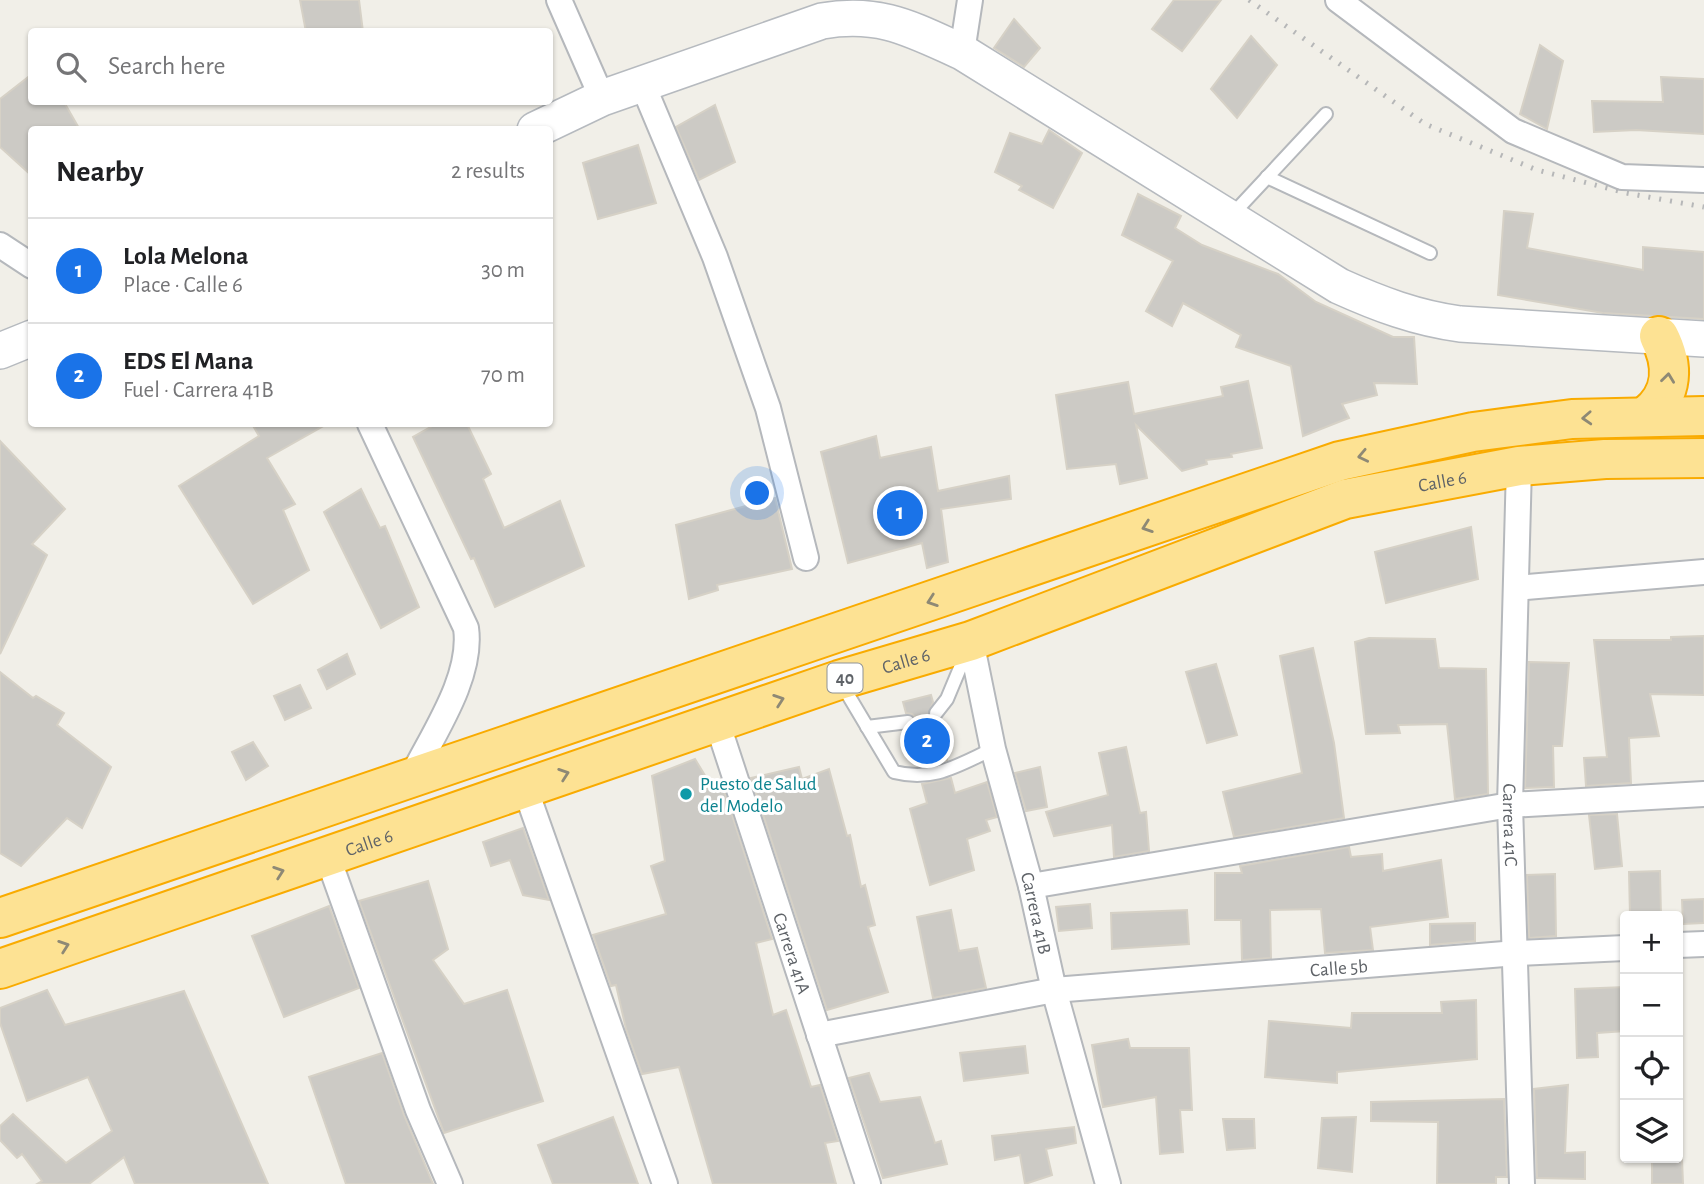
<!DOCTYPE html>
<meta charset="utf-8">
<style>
:root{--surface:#fff;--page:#f2f2f2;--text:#202124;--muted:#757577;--line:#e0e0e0;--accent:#1a73e8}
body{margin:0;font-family:"Alegreya Sans",sans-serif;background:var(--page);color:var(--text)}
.controls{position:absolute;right:21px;bottom:21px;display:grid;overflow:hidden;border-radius:7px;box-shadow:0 2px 5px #0004}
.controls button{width:63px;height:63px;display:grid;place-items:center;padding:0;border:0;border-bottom:2px solid var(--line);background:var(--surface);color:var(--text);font:35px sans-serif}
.you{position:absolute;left:758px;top:494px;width:24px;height:24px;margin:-18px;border:5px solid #fff;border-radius:50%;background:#1a73e8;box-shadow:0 0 0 10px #1a73e833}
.badge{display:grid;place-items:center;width:46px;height:46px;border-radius:50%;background:var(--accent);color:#fff;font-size:23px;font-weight:700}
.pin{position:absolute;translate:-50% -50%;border:4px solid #fff;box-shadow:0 2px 7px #0006}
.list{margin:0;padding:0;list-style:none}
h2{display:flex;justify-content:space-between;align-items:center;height:91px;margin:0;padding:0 28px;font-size:30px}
h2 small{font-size:23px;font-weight:400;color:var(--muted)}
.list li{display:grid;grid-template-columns:46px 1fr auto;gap:21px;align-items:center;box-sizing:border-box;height:105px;padding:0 28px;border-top:2px solid var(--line)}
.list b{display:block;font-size:26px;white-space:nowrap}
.list p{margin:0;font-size:23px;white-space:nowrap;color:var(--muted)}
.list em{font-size:23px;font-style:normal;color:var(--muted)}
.icon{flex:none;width:38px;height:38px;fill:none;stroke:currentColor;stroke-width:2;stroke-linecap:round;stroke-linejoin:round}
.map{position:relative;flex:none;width:1704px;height:1184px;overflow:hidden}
.search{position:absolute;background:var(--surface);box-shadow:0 2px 5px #0004;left:28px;top:28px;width:525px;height:77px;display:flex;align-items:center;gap:18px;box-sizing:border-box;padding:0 24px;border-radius:7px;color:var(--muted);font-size:26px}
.panel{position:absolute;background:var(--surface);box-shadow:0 2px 5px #0004;left:28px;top:126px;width:525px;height:301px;border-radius:7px}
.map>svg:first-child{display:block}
.building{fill:#cccac5;stroke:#d6d1c6;stroke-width:2}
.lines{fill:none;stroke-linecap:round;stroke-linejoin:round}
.lane-casing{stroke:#b5b8bc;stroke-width:16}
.street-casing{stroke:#b5b8bc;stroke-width:28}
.secondary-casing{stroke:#b6babf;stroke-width:38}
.highway-casing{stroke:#f9ab00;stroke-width:42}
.lane{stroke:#fff;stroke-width:12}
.street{stroke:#fff;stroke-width:24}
.secondary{stroke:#fff;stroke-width:35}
.highway{stroke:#fde293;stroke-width:38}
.rail{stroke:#b6b7b8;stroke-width:5;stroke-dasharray:2 9;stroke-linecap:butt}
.oneway{stroke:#8e8975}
.culture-dot{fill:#0f9aa8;stroke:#fff;stroke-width:2.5}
.labels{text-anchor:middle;stroke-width:6;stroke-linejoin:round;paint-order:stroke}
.shield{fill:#fff;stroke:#8f9295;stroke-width:2}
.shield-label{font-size:18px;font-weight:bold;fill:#5f6368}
.street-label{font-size:19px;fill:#5f6368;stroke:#fff}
.culture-label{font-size:19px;fill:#0d838f;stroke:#fff;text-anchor:start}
</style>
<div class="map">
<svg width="1704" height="1184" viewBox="0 0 1704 1184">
<rect width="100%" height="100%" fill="#f1efe8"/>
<g class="building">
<path d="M300,0H359L363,32H306Z"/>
<path d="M1174,0H1221L1182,51L1152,29Z"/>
<path d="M1014,19L1040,48L1024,67L994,48Z"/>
<path d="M1251,36L1277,65L1237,118L1211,89Z"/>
<path d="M1540,45L1563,61L1547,129L1520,114Z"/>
<path d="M32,74V102H64L80,130H32V176L0,147V99Z"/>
<path d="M1661,77L1704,79V134L1636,130L1594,132L1592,101L1663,102Z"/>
<path d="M715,105L735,162L699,180L676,127Z"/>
<path d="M1049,130L1082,153L1053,208L1019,190L1022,186L995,172L1010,133L1042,144Z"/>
<path d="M638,145L656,203L598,219L583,163Z"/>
<path d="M1138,194L1181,216L1175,228L1202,245L1278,274L1316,302L1393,337H1414L1417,384L1374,383L1377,395L1342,404L1349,418L1303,436L1291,366L1236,347L1241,335L1183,303L1172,326L1146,311L1173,261L1122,235Z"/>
<path d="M1504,211L1533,214L1527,248L1643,270V247L1704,252V319L1603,313L1498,295Z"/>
<path d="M1248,381L1262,448L1231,454L1232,457L1206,460L1207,464L1182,471L1136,425L1147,478L1120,484L1116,464L1067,469L1056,395L1128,382L1134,414L1223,396L1221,387Z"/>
<path d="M252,424H327L267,458L295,504L283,510L309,570L253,604L179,486L259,436Z"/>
<path d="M436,424H467L491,474L483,479L504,528L560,501L584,566L495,607L474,558L471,559L413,437Z"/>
<path d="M876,436L880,458L931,447L938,491L1009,476L1011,499L941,509L948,562L927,568L922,543L848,563L821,452Z"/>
<path d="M0,441L65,509L32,544L47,555L0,654Z"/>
<path d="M361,489L380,528L385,526L419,607L381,628L324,512Z"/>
<path d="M775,498L792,569L717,585L718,590L689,599L676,525Z"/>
<path d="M1471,527L1478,579L1386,603L1375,552Z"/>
<path d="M1704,636V695L1650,694L1659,736L1629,738L1631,783L1586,786L1584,758L1607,757L1594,640H1671V637Z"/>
<path d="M1369,638L1435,639L1439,668L1486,669L1488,794L1455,799L1447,724L1398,725L1400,733L1366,734L1355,642Z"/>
<path d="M1313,648L1334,743L1344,818L1234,837L1223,792L1302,773L1280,656Z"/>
<path d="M347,654L355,674L327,689L318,670Z"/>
<path d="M1529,662L1569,663L1562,746H1553L1554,787L1525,788Z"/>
<path d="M1216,664L1237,735L1207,743L1186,672Z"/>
<path d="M0,672L33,698L36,696L64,713L57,725L111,767L82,828L67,818L21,866L0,853Z"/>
<path d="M300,685L311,708L285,720L274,696Z"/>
<path d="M931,695L933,702L928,716L938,721L947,760L918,766L910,730L916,726L917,720L912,714L906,713L903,702Z"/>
<path d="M253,742L268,766L246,780L232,752Z"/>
<path d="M1126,747L1140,813L1146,812L1149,851L1114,857L1112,825L1054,836L1046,812L1108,795L1099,753Z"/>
<path d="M695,759L712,787L722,784L772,939L756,943L773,1015L786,1010L811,1087L820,1085L838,1141L825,1143L836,1184H713L679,1067L642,1074L626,1029L616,985L611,986L593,935L666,914L651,866L665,861L652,776Z"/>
<path d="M799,767L802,779L829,769L847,836L850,835L861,887L865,885L875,925L868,927L888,992L827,1010L751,778Z"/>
<path d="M1040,767L1047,807L1026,811L1015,773Z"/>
<path d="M951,778L955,793L987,782L997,817L986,820L990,831L967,839L974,870L930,885L910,809L927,803L922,784Z"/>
<path d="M1617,814L1622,866L1595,869L1589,815Z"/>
<path d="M523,828L549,900L523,895L510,860L491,866L483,842Z"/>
<path d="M1349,847L1351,857L1382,854L1383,871L1441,860L1448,917L1370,927L1373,950L1325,953L1321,909L1270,910L1271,958L1242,960L1241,920H1215V873H1242L1240,866Z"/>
<path d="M1660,871L1661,916H1630L1629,872Z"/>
<path d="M1555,874L1556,936L1529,938L1527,875Z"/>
<path d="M428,881L448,949L433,960L464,1004L507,990L543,1101L444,1133L359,901Z"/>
<path d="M1704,899V923L1683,924L1682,900Z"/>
<path d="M1090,904L1092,928L1059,931L1056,907Z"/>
<path d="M329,906L359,988L284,1017L252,936Z"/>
<path d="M951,910L959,951L977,948L986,988L933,998L917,917Z"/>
<path d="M1187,910L1189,944L1112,949L1111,913Z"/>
<path d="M1475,923V941L1430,945V924Z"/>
<path d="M1625,987V1031L1597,1033L1598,1057L1577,1058L1575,989Z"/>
<path d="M47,990L65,1025L184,991L268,1184H135L124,1157L89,1184H37L42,1181L22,1154L17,1158L0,1140V1126L13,1114L66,1163L112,1131L88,1077L27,1101L0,1023V1008Z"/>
<path d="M1476,1000L1477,1059L1337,1072V1083L1265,1077L1269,1021L1351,1028L1352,1013H1442L1441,1002Z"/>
<path d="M1128,1039L1130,1048H1189L1192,1110H1180L1183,1152L1160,1154L1156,1097L1103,1107L1092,1045Z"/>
<path d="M1025,1046L1028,1073L964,1081L960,1053Z"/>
<path d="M382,1053L404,1115L433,1184H346L309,1077Z"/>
<path d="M869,1073L880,1102L920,1097L935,1143L941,1141L947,1164L883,1178L849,1078Z"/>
<path d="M1568,1085L1565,1153L1585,1152V1179L1537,1178L1534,1089Z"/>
<path d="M1504,1099L1507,1177H1496V1184H1437L1438,1122L1371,1121V1102Z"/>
<path d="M613,1117L638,1184H553L538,1145Z"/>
<path d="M1356,1117L1352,1172L1318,1168L1322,1118Z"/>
<path d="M1223,1119H1254L1255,1148L1227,1150Z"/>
<path d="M1074,1127L1076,1143L1046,1149L1052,1175L1025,1184L1020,1155L995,1160L992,1136Z"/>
<path d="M1652,1158H1682L1683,1184H1652Z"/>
</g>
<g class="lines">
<defs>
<g id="lane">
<path d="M1267,177L1430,253"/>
<path d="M1230,217L1326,114"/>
<path d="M841,683L894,772C934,782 958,765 993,749"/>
<path d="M936,713L947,699L967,651"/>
<path d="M867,727L908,722"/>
</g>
<g id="street">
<path d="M559,0L602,98"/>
<path d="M1338,0L1513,131L1622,177L1704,180"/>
<path d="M962,52L970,0"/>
<path d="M642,83L715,257L768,408L806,558"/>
<path d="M0,245L32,266"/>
<path d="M370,424L466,628C473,677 433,734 411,778"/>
<path id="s1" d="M1519,466L1510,805L1522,1184"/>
<path d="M1516,588L1704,572"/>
<path id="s2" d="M971,641L993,749L1031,886L1054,990L1108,1184"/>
<path id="s3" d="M717,722L868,1184"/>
<path d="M525,788L665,1184"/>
<path d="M327,855L418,1110L450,1184"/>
<path d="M1031,886L1510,805L1704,794"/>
<path d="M1678,945L1704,944"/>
<path id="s4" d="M819,1035L1054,990L1517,953L1625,948"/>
</g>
<g id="secondary">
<path d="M535,130L602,98L822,21C880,11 911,29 962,52L1339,286C1379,304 1416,318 1460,324L1704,339"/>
<path d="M0,351L32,338"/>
</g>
<g id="highway">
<path d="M1647,415C1674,394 1674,365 1659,336"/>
<path d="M0,918L1340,461L1473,432L1572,419L1704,416"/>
<path id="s5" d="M0,969L839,680L971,641L1345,499L1519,466L1605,459L1704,458"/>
</g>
</defs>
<use href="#lane" class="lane-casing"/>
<use href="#street" class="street-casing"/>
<use href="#secondary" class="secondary-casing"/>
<use href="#highway" class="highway-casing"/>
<use href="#lane" class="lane"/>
<use href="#street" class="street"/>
<use href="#secondary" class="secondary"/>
<use href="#highway" class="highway"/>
<path class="rail" d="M1249,0L1425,124L1537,170L1626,193L1704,207"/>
</g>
<defs><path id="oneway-chevron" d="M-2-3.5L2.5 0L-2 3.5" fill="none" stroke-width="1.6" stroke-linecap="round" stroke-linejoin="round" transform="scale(1.75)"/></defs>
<g class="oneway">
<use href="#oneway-chevron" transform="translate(1668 378) rotate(-83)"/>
<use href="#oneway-chevron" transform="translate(1587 418) rotate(177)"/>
<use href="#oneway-chevron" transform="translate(1363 456) rotate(168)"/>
<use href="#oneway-chevron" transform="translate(1147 527) rotate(161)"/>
<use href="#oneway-chevron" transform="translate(932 601) rotate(161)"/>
<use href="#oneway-chevron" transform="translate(779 700) rotate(-19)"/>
<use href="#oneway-chevron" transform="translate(564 774) rotate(-19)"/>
<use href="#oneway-chevron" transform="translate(279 872) rotate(-19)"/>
<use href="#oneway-chevron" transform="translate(64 946) rotate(-19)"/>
</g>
<circle class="culture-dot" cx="686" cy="794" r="7"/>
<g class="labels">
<rect class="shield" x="827.5" y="663.5" width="35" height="29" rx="5"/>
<g class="shield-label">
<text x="845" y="684">40</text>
</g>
<g class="street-label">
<text dy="7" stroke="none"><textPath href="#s5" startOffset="1524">Calle 6</textPath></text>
<text dy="7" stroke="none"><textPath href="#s5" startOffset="957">Calle 6</textPath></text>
<text dy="7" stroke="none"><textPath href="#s1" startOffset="359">Carrera 41C</textPath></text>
<text dy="7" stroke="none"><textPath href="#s5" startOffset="390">Calle 6</textPath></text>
<text dy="7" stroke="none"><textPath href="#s2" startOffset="280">Carrera 41B</textPath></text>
<text dy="7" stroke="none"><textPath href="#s3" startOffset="243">Carrera 41A</textPath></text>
<text dy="7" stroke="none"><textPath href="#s4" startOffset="525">Calle 5b</textPath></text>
</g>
<g class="culture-label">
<text x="700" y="790">Puesto de Salud<tspan x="700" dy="22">del Modelo</tspan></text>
</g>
</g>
</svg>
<div class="controls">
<button>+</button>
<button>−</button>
<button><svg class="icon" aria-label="locate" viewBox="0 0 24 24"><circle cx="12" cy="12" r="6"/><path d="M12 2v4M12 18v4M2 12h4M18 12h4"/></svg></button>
<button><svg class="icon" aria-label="layers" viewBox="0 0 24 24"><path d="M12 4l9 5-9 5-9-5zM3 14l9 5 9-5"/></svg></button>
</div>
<div class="you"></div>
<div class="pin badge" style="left:900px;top:513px">1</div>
<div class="pin badge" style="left:927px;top:741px">2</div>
<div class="search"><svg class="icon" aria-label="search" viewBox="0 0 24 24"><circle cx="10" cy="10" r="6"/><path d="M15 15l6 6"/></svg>Search here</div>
<section class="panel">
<h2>Nearby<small>2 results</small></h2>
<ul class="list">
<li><span class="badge">1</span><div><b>Lola Melona</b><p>Place · Calle 6</p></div><em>30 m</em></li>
<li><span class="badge">2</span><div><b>EDS El Mana</b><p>Fuel · Carrera 41B</p></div><em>70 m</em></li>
</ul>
</section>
</div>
